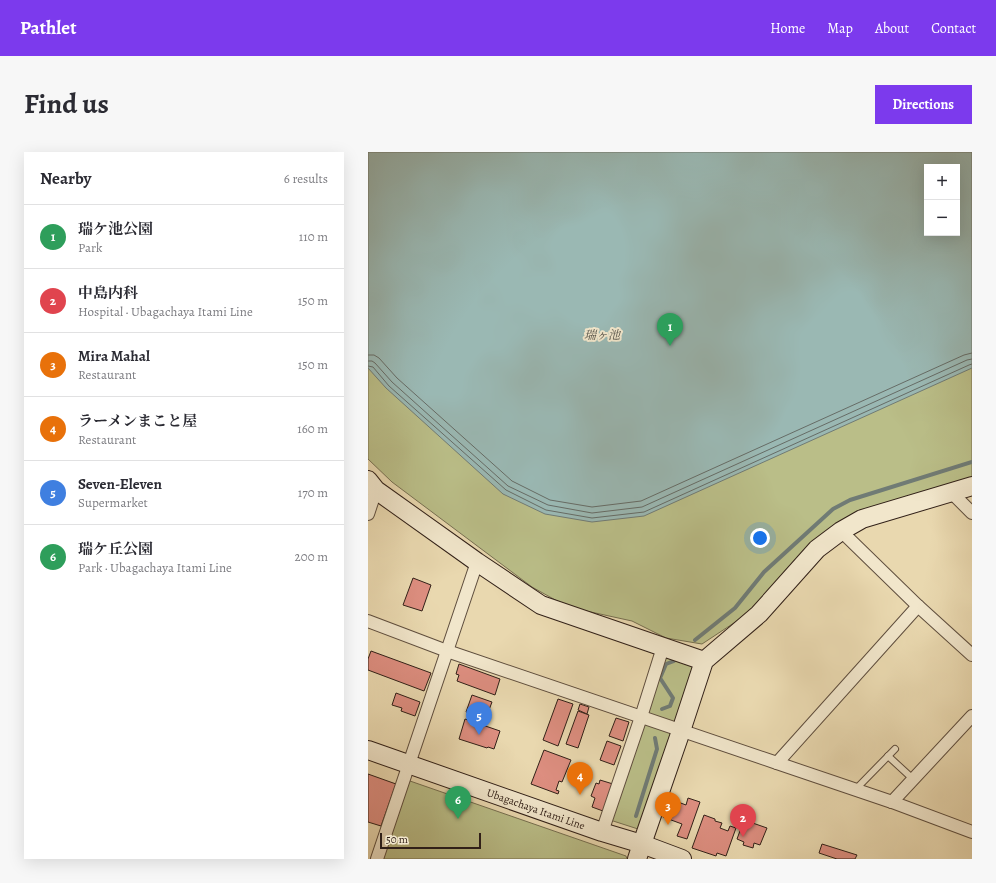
<!DOCTYPE html>
<meta charset="utf-8">
<style>
:root{--surface:#fff;--page:#f7f7f7;--text:#2b2b33;--muted:#7c7c81;--line:#e1e1e2;--accent:#7c3aed}
body{margin:0;font-family:Alegreya,"Noto Serif JP",serif;background:var(--page);color:var(--text)}
.controls{position:absolute;right:12px;top:12px;display:grid;overflow:hidden;border-radius:0px;box-shadow:0 4px 16px #0002}
.controls button{width:36px;height:36px;display:grid;place-items:center;padding:0;border:0;border-bottom:1px solid var(--line);background:var(--surface);color:var(--text);font:20px sans-serif}
.scale{position:absolute;left:12px;bottom:10px;width:101px;box-sizing:border-box;padding-left:4px;border:2px solid #312018;border-top:0;font-size:11px;line-height:14px;white-space:nowrap;color:#312018;-webkit-text-stroke:3px #f1e6cb;paint-order:stroke}
.you{position:absolute;left:392px;top:386px;width:14px;height:14px;margin:-10px;border:3px solid #fff;border-radius:50%;background:#1a73e8;box-shadow:0 0 0 6px #1a73e833}
.badge{display:grid;place-items:center;width:26px;height:26px;border-radius:50%;background:var(--accent);color:#fff;font-size:13px;font-weight:700}
.pin{position:absolute;translate:-50% -33px;filter:drop-shadow(0 1px 2px #0008)}
.pin::after{content:'';position:absolute;top:21px;width:14px;height:12px;background:inherit;clip-path:polygon(0 0,100% 0,50% 100%)}
.list{margin:0;padding:0;list-style:none}
h2{display:flex;justify-content:space-between;align-items:center;height:52px;margin:0;padding:0 16px;font-size:17px}
h2 small{font-size:13px;font-weight:400;color:var(--muted)}
.list li{display:grid;grid-template-columns:26px 1fr auto;gap:12px;align-items:center;box-sizing:border-box;height:64px;padding:0 16px;border-top:1px solid var(--line)}
.list b{display:block;font-size:15px;white-space:nowrap}
.list p{margin:0;font-size:13px;white-space:nowrap;color:var(--muted)}
.list em{font-size:13px;font-style:normal;color:var(--muted)}
.map{position:relative;flex:none;width:604px;height:707px;overflow:hidden;border-radius:0px}
header{display:flex;align-items:center;gap:24px;box-sizing:border-box;height:56px;padding:0 20px;background:var(--accent);color:#fff}
header strong{font-size:19px}
nav{display:flex;gap:22px;margin-inline-start:auto;font-size:14px}
.intro{display:flex;align-items:center;justify-content:space-between;box-sizing:border-box;height:96px;padding:0 24px}
h1{margin:0;font-size:28px}
.button{padding:10px 18px;border-radius:0px;background:var(--accent);color:#fff;font-size:14px;font-weight:700}
main{display:flex;gap:24px;padding:0 24px}
aside{flex:1;background:var(--surface);border-radius:0px;box-shadow:0 4px 16px #0002}
.map>svg:first-child{display:block}
.green{fill:#babe88;stroke:#766f50;fill-rule:evenodd}
.water{fill:#9ab8b3;stroke:#707b75;fill-rule:evenodd}
.lines{fill:none;stroke-linecap:round;stroke-linejoin:round}
.shore{stroke:#666c66;stroke-width:1}
.stream{stroke:#707b75;stroke-width:4}
.building{fill:#dd8e80;stroke:#312018}
.lane-casing{stroke:#5f4e3e;stroke-width:8}
.street-casing{stroke:#5f4e3e;stroke-width:14}
.secondary-casing{stroke:#312018;stroke-width:20}
.lane{stroke:#f1e6cb;stroke-width:6}
.street{stroke:#f1e6cb;stroke-width:12}
.secondary{stroke:#f1e6cb;stroke-width:18}
.labels{text-anchor:middle;stroke-width:4;stroke-linejoin:round;paint-order:stroke}
.street-label{font-size:11px;fill:#312018;stroke:#f1e6cb}
.water-label{font-size:12px;font-style:italic;fill:#504e46;stroke:#f1e6cb}
</style>
<header>
<strong>Pathlet</strong>
<nav><a>Home</a><a>Map</a><a>About</a><a>Contact</a></nav>
</header>
<div class="intro"><h1>Find us</h1><a class="button">Directions</a></div>
<main>
<aside>
<h2>Nearby<small>6 results</small></h2>
<ul class="list">
<li><span class="badge" style="background:#2e9e5b">1</span><div><b>瑞ケ池公園</b><p>Park</p></div><em>110 m</em></li>
<li><span class="badge" style="background:#e0444e">2</span><div><b>中島内科</b><p>Hospital · Ubagachaya Itami Line</p></div><em>150 m</em></li>
<li><span class="badge" style="background:#e8710a">3</span><div><b>Mira Mahal</b><p>Restaurant</p></div><em>150 m</em></li>
<li><span class="badge" style="background:#e8710a">4</span><div><b>ラーメンまこと屋</b><p>Restaurant</p></div><em>160 m</em></li>
<li><span class="badge" style="background:#3f7fe0">5</span><div><b>Seven-Eleven</b><p>Supermarket</p></div><em>170 m</em></li>
<li><span class="badge" style="background:#2e9e5b">6</span><div><b>瑞ケ丘公園</b><p>Park · Ubagachaya Itami Line</p></div><em>200 m</em></li>
</ul>
</aside>
<div class="map">
<svg width="604" height="707" viewBox="0 0 604 707">
<rect width="100%" height="100%" fill="#e9d8af"/>
<filter id="stains"><feTurbulence type="fractalNoise" baseFrequency=".005" numOctaves="4"/><feColorMatrix values="0 0 0 0 .2 0 0 0 0 .09 0 0 0 0 .02 0 0 0 .5 -.17"/></filter>
<radialGradient id="worn" r=".72"><stop offset=".6" stop-color="#630" stop-opacity="0"/><stop offset="1" stop-color="#630" stop-opacity=".3"/></radialGradient>
<g class="green">
<path d="M0,0H604V327L451,385L422,413L381,461L334,492L298,486L264,469L200,455L164,435L24,330L0,307ZM559,15H589V81H559Z"/>
<path d="M295,499L328,511L270,677L239,667Z"/>
<path d="M42,629L258,704L259,707H15L40,630Z"/>
</g>
<path class="water" d="M0,0H604V216L276,364L224,370L177,362L135,342L18,236L0,216ZM559,15H589V81H559Z"/>
<g class="lines">
<g class="shore">
<path d="M0,203H6L11,206L29,226L144,329L182,348L224,355L273,349L596,203L604,201"/>
<path d="M0,209H4L7,211L24,230L140,334L180,353L224,361L274,355L599,208L604,207"/>
<path d="M0,214L5,215L21,234L138,338L178,358L224,366L276,360L601,213L604,212"/>
</g>
<g class="stream">
<path d="M327,488L367,456L396,420L465,357L482,348L604,310"/>
<path d="M294,557L302,554L305,546L292,526L298,512L306,509"/>
<path d="M268,664L289,597L287,586"/>
</g>
</g>
<g class="building">
<path d="M45,426L63,433L54,459L35,453Z"/>
<path d="M3,499L63,521L56,539L0,518V507Z"/>
<path d="M91,512L132,527L127,543L89,529L91,523L88,522Z"/>
<path d="M28,541L52,550L47,564L33,559L34,556L24,553Z"/>
<path d="M104,543L124,550L118,566L98,560Z"/>
<path d="M190,547L205,552L190,594L175,588Z"/>
<path d="M212,552L221,555L219,562L210,558Z"/>
<path d="M210,559L221,563L210,596L198,592Z"/>
<path d="M248,566L261,570L255,589L241,584Z"/>
<path d="M97,567L132,579L126,597L120,595L119,596L91,587Z"/>
<path d="M239,589L253,594L246,613L232,608Z"/>
<path d="M176,598L203,608L194,630L191,629L188,638L191,639L190,642L163,632Z"/>
<path d="M0,622L28,632L13,674L0,670Z"/>
<path d="M232,628L245,632L235,659L224,655L227,646L223,644L228,631L231,632Z"/>
<path d="M320,646L332,650L319,687L309,684L314,672L295,665L302,647L318,653Z"/>
<path d="M336,663L347,667V669L354,671L352,676L360,679L362,674L368,676L358,704L349,701L348,704L324,696Z"/>
<path d="M376,668L399,676L392,693L386,691L385,696L375,693L376,690L369,687Z"/>
<path d="M454,692L489,703L487,707H469L451,701Z"/>
</g>
<g class="lines">
<defs>
<g id="lane">
<path d="M520,604L545,627"/>
<path d="M487,638L527,597"/>
</g>
<g id="street">
<path d="M584,341L604,361"/>
<path d="M0,362L8,338"/>
<path d="M473,379L550,454L604,503"/>
<path d="M0,469L79,499L409,611L524,650L604,680"/>
<path d="M409,611L550,454"/>
<path d="M524,650L604,564"/>
<path d="M234,680L273,565L295,495"/>
<path d="M9,707L109,410"/>
</g>
<g id="secondary">
<path d="M0,328L8,338L109,410L173,453L336,509"/>
<path id="s1" d="M0,598L234,680L274,692L314,707"/>
<path d="M269,707L274,692L313,579L336,509L391,462L449,397L473,379L494,367L604,334"/>
</g>
</defs>
<use href="#lane" class="lane-casing"/>
<use href="#street" class="street-casing"/>
<use href="#secondary" class="secondary-casing"/>
<use href="#lane" class="lane"/>
<use href="#street" class="street"/>
<use href="#secondary" class="secondary"/>
</g>
<g class="labels">
<g class="street-label">
<text dy="4" stroke="none"><textPath href="#s1" startOffset="178">Ubagachaya Itami Line</textPath></text>
</g>
<g class="water-label">
<text x="234" y="187">瑞ヶ池</text>
</g>
</g>
<rect width="100%" height="100%" filter="url(#stains)"/>
<rect width="100%" height="100%" fill="url(#worn)"/>
</svg>
<div class="controls">
<button>+</button>
<button>−</button>
</div>
<div class="scale">50 m</div>
<div class="you"></div>
<div class="pin badge" style="left:302px;top:194px;background:#2e9e5b">1</div>
<div class="pin badge" style="left:375px;top:685px;background:#e0444e">2</div>
<div class="pin badge" style="left:300px;top:673px;background:#e8710a">3</div>
<div class="pin badge" style="left:212px;top:643px;background:#e8710a">4</div>
<div class="pin badge" style="left:111px;top:583px;background:#3f7fe0">5</div>
<div class="pin badge" style="left:90px;top:667px;background:#2e9e5b">6</div>
</div>
</main>
